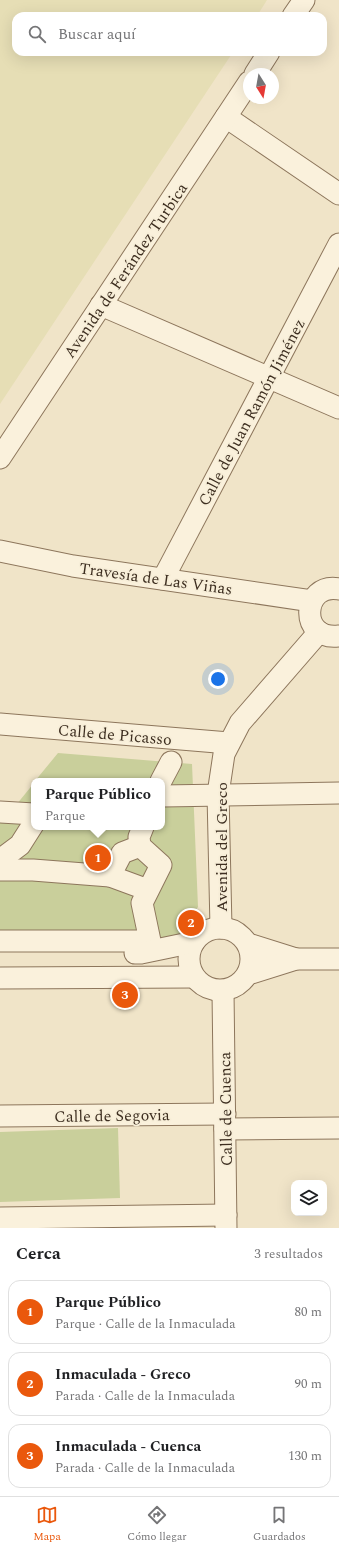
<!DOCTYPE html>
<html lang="es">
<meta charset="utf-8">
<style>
:root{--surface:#fff;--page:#f6f6f6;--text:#202124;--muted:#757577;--line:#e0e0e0;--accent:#ea580c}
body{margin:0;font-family:Spectral,serif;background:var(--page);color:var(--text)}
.controls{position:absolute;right:12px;bottom:12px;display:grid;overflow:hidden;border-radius:8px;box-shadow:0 4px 16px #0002}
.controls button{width:36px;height:36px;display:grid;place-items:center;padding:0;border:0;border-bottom:1px solid var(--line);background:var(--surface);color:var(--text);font:20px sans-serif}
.compass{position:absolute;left:243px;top:68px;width:36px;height:36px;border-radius:50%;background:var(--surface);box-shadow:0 4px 16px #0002;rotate:169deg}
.you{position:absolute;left:218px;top:679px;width:14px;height:14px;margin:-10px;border:3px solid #fff;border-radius:50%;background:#1a73e8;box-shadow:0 0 0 6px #1a73e833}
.badge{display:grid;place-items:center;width:26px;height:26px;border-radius:50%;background:var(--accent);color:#fff;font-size:13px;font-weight:700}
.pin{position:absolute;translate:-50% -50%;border:2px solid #fff;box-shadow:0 1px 4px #0006}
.popup{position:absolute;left:31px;top:778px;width:134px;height:52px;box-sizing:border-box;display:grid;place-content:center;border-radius:8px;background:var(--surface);filter:drop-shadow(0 1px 3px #0005);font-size:13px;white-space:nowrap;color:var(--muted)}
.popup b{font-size:15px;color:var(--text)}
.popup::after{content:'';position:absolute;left:50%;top:100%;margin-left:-8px;border:8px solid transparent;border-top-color:var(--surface)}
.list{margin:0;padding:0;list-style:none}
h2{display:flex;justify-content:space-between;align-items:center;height:52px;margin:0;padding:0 16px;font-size:17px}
h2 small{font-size:13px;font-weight:400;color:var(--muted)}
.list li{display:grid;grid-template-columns:26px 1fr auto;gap:12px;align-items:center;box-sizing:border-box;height:64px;margin:0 8px 8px;padding:0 8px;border:1px solid var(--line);border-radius:12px}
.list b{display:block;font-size:15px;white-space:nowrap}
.list p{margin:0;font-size:13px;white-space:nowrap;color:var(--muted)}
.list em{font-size:13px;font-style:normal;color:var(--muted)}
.icon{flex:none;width:22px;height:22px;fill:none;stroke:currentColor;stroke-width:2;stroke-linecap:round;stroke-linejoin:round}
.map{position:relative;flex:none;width:339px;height:1228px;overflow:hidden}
.search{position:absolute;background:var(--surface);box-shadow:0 4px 16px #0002;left:12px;right:12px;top:12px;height:44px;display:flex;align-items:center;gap:10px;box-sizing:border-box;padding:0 14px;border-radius:12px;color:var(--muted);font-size:15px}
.sheet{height:268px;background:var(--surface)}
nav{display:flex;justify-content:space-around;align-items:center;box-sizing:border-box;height:56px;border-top:1px solid var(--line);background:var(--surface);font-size:11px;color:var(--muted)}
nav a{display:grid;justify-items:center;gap:2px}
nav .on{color:var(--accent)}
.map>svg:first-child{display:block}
.farmland{fill:#e6deb5}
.green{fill:#c9cf9b}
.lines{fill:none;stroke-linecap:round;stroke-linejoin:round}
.minor-casing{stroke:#8d765c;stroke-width:23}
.minor{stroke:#faf1dc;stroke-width:21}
.labels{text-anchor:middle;stroke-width:3.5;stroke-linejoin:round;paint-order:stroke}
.street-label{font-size:16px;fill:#3d2e20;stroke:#f7eed8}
</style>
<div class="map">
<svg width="339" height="1228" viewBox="0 0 339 1228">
<rect width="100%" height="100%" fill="#f0e4c8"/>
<path class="farmland" d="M0,0H267L257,16H16V52H233L0,404Z"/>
<g class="green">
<path d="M58,753L192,764L198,907L175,940L0,941V809L12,810L34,783V827H162V781H35Z"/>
<path d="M118,1128L120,1198L0,1202V1132Z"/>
</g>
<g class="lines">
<defs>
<g id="minor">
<path d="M293,16L304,0"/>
<path d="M255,74L269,52"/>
<path d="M226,117L339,194"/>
<path d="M101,305L339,408"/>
<path d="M0,458L249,82"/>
<path d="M0,551L73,566L312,601"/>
<path d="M163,579L339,244"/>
<path d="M339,589C302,582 298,641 339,636"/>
<path d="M0,724L229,743"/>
<path d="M161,781L171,762"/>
<path d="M162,796L339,793"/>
<path d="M0,812L34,814"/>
<path d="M0,860L20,845L34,823"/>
<path d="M0,870H33L110,876L148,890"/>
<path d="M110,876L122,853L140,846"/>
<path d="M221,928L218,794L224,754L240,723L319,632"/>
<circle cx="220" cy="959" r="31"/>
<path d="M0,941H150L142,903L161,865L140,846L139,837L143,827"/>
<path d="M248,944L296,959"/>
<path d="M135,953H141L194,942"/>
<path d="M248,974L296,959H339"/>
<path d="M0,978L194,977"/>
<path d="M223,991L226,1228"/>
<path d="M0,1116L225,1114"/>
<path d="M225,1129L339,1128"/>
<path d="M0,1218L226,1215"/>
</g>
</defs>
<use href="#minor" class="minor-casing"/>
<use href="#minor" class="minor"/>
</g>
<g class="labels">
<g class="street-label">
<text transform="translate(125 270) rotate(-56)" y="6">Avenida de Ferández Turbica</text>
<text transform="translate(251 412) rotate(-62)" y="6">Calle de Juan Ramón Jiménez</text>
<text transform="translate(156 578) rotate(8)" y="6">Travesía de Las Viñas</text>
<text transform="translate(115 734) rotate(5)" y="6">Calle de Picasso</text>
<text transform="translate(221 847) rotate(-90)" y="6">Avenida del Greco</text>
<text transform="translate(225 1109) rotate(-91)" y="6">Calle de Cuenca</text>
<text transform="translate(112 1115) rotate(-1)" y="6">Calle de Segovia</text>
</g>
</g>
</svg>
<div class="controls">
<button><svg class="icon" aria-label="layers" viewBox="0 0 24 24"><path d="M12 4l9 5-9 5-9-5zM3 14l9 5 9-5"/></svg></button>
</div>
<svg class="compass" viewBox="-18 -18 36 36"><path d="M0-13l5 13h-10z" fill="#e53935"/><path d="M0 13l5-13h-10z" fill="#757577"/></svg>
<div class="you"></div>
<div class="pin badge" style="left:98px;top:858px">1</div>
<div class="popup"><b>Parque Público</b>Parque</div>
<div class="pin badge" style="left:191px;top:923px">2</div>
<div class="pin badge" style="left:125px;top:995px">3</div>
<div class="search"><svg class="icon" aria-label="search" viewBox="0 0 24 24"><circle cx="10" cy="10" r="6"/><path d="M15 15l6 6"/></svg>Buscar aquí</div>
</div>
<section class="sheet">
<h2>Cerca<small>3 resultados</small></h2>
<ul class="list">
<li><span class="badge">1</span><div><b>Parque Público</b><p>Parque · Calle de la Inmaculada</p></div><em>80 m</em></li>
<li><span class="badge">2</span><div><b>Inmaculada - Greco</b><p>Parada · Calle de la Inmaculada</p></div><em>90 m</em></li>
<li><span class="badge">3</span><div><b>Inmaculada - Cuenca</b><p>Parada · Calle de la Inmaculada</p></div><em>130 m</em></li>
</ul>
</section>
<nav>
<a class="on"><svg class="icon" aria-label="map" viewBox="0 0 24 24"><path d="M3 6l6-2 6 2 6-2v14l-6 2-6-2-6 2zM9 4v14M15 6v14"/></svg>Mapa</a>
<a><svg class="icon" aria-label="directions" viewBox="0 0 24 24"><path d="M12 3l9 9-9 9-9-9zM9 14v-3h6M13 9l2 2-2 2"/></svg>Cómo llegar</a>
<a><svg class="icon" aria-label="saved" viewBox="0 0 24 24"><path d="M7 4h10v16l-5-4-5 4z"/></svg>Guardados</a>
</nav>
